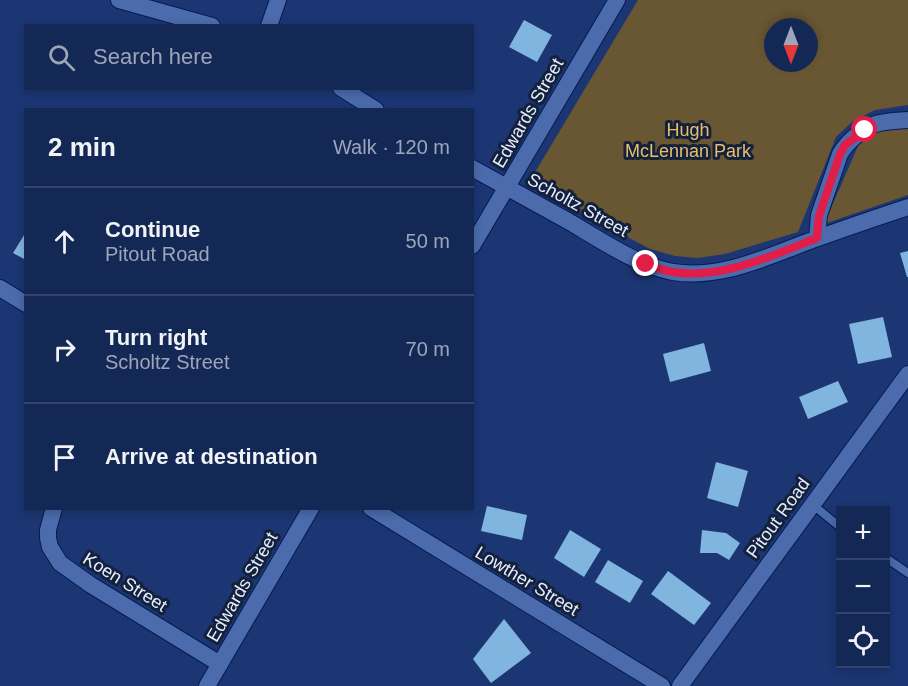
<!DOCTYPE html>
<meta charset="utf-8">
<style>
:root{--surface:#142856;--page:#1d305c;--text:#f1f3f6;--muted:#9da6b9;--line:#33446c}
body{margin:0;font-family:Arial,sans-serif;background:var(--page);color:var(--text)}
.controls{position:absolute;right:18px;bottom:18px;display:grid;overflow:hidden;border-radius:0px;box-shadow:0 3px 9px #0003}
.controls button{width:54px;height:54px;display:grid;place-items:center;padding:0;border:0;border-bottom:2px solid var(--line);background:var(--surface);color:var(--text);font:30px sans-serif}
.compass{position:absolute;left:764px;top:18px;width:54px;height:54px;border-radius:50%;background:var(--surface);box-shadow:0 3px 9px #0003;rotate:180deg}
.stop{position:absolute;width:18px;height:18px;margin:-14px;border:4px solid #e11d48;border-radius:50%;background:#fff}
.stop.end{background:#e11d48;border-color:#fff;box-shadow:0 2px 6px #0008}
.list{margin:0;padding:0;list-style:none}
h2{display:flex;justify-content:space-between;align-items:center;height:78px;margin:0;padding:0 24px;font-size:26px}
h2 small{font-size:20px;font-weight:400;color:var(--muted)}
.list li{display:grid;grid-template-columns:39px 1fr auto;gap:18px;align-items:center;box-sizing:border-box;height:108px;padding:0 24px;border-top:2px solid var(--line)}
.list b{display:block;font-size:22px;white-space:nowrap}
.list p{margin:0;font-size:20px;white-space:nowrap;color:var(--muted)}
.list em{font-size:20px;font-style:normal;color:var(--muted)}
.icon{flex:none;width:33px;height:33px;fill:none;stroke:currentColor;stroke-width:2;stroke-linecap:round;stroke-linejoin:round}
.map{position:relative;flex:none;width:908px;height:686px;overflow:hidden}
.search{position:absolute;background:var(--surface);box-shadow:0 3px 9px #0003;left:24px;top:24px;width:450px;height:66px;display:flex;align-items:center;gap:15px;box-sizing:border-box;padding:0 21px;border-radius:0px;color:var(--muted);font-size:22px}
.panel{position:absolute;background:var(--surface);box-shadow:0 3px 9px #0003;left:24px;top:108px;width:450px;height:402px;border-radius:0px}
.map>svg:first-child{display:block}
.green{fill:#695733;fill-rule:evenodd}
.building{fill:#80b5df}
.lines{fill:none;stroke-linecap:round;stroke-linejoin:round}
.lane-casing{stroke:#041b55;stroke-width:10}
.street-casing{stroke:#041b55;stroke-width:18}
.lane{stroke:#4b6bac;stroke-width:8}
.street{stroke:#4b6bac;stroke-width:16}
.route{stroke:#e11d48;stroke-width:8}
.labels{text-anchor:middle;stroke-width:6;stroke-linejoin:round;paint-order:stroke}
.street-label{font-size:18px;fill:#e6eefd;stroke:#14213c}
.park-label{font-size:18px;fill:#e8be6b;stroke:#14213c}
</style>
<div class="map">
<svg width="908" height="686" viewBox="0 0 908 686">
<rect width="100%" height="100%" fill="#1b3673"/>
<g class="green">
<path d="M638,0H908V105L875,110L853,121L836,137L798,232L725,254L698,258L675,256L650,249L528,184ZM773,27H809V63H773Z"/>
<path d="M908,127V195L824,224L859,144L880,130Z"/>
</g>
<g class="building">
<path d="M524,20L552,35L537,62L509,47Z"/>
<path d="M26,232V260L13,253Z"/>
<path d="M908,251V277H907L900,253Z"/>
<path d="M883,317L892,357L858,364L849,324Z"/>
<path d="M704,343L711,371L670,382L663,354Z"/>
<path d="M838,381L848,402L808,419L799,397Z"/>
<path d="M716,462L748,471L738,507L707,498Z"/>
<path d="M487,506L527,515L522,540L481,531Z"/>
<path d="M570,530L601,549L584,577L554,558Z"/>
<path d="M702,530L726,533L740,543L729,560L717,553H700Z"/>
<path d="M608,560L643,581L630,603L595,582Z"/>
<path d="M668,571L711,603L694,625L651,594Z"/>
<path d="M504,619L531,653L491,683L473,659Z"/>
</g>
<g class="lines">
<defs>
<g id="lane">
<path d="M813,505L840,527"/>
<path d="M886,558L908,573"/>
</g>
<g id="street">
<path d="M119,0L212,26"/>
<path d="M269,26L278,0"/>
<path d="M341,88L376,110"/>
<path d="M472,168C504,186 536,203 568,221C599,239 638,266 673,272C724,280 772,254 818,238C848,227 878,217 908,207"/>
<path d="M817,238L819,215L840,154C847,142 860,131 873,125C883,121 897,121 908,120"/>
<path d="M472,246L617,0"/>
<path d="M0,288L26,304"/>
<path d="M54,508L48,530V538L50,547L60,563L91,585L220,664"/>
<path d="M371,508L662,686"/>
<path d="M207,686L311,508"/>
<path d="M680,686L908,374"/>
</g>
</defs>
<use href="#lane" class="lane-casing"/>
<use href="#street" class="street-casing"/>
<use href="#lane" class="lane"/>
<use href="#street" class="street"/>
</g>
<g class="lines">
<path class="route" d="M646,264C655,267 664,271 673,272C720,280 774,255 817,238L819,216L840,154L845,145L865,130"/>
</g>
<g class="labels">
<g class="street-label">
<text transform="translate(528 113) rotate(-60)" y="6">Edwards Street</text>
<text transform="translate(578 205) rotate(29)" y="6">Scholtz Street</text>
<text transform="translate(778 518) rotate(-54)" y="6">Pitout Road</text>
<text transform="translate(527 581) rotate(31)" y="6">Lowther Street</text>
<text transform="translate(125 582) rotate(32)" y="6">Koen Street</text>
<text transform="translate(242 587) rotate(-60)" y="6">Edwards Street</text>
</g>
<g class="park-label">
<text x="688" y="136">Hugh<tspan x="688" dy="21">McLennan Park</tspan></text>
</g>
</g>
</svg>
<div class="controls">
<button>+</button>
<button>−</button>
<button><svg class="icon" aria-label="locate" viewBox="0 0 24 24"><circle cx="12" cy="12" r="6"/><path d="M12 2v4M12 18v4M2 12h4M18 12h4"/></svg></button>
</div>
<svg class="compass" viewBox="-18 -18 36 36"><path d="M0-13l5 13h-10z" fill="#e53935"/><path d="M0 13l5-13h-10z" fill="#9da6b9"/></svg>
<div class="stop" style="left:865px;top:130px"></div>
<div class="stop end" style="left:646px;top:264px"></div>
<div class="search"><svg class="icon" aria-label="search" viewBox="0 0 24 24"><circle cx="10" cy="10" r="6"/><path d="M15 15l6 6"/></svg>Search here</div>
<section class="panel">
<h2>2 min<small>Walk · 120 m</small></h2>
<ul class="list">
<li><svg class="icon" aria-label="ahead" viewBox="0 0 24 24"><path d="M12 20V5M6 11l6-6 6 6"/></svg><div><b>Continue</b><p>Pitout Road</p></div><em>50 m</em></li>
<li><svg class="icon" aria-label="right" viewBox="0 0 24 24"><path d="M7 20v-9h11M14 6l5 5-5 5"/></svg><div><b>Turn right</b><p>Scholtz Street</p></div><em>70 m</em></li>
<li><svg class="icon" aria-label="arrive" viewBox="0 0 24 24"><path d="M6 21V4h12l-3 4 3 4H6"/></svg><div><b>Arrive at destination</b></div></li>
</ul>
</section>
</div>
